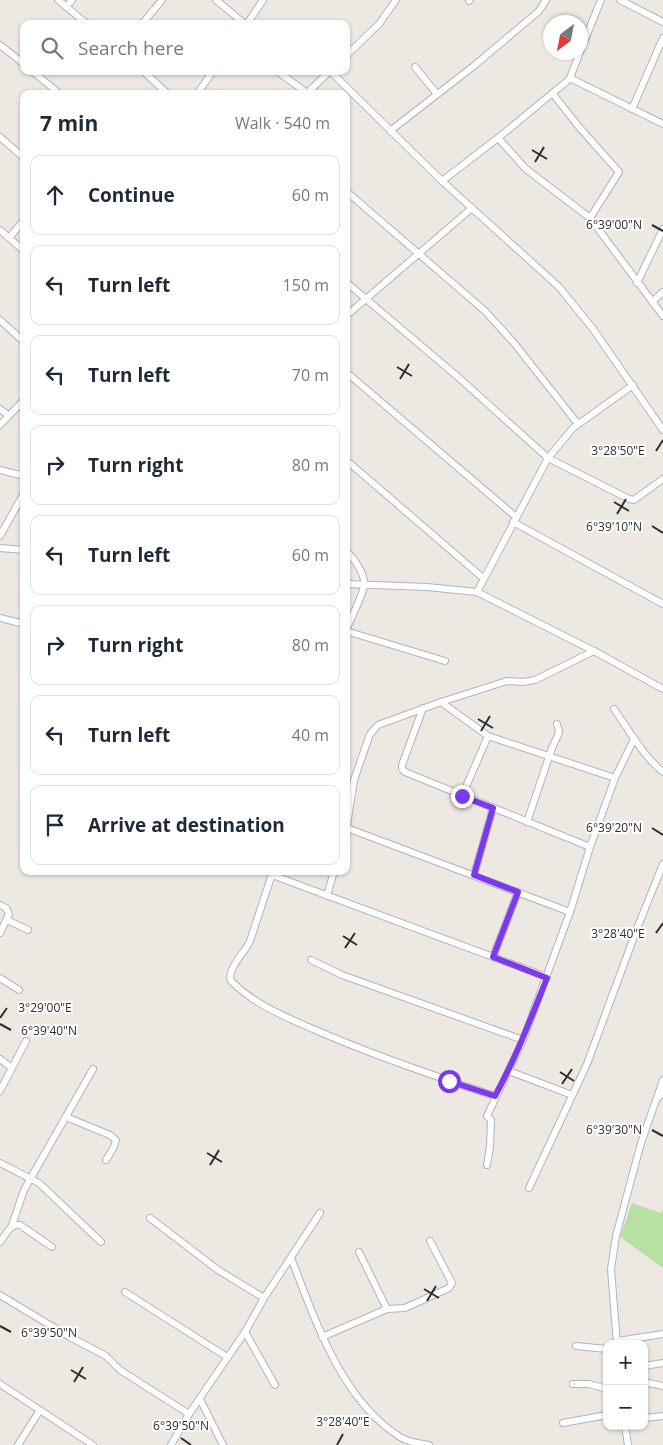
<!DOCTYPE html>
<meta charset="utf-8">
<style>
:root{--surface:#fff;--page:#f2f2f3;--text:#1f2937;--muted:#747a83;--line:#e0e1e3}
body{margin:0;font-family:"Open Sans",sans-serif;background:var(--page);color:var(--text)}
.controls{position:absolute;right:15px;bottom:15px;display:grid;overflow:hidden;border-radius:10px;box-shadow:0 1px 4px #0004}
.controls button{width:45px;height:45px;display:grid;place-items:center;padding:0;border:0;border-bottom:1px solid var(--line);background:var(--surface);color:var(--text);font:25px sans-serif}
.compass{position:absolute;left:543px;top:15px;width:45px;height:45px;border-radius:50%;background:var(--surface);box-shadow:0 1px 4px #0004;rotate:212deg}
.stop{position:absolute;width:15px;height:15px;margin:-11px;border:4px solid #7c3aed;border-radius:50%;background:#fff}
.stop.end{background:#7c3aed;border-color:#fff;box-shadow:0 1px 5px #0008}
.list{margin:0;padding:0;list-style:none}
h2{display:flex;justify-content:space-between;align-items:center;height:65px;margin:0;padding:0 20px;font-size:21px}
h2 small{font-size:16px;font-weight:400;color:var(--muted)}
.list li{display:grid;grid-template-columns:32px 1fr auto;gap:15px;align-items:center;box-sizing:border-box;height:80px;margin:0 10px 10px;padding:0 10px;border:1px solid var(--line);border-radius:10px}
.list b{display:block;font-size:19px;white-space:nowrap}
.list em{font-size:16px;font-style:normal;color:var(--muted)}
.icon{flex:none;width:28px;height:28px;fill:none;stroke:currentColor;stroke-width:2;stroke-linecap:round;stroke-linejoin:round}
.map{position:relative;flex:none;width:663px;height:1445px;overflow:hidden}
.search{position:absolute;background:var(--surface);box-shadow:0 1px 4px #0004;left:20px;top:20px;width:330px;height:55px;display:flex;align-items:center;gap:12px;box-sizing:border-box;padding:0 18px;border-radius:10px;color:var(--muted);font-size:19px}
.panel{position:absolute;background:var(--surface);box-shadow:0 1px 4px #0004;left:20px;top:90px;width:330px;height:785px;border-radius:10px}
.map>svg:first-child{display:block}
.green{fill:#b8e0a3}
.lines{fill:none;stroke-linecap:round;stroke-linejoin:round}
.minor-casing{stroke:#b2b4bd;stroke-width:8}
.minor{stroke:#fff;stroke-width:6}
.route{stroke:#7c3aed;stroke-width:6}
.ticks{fill:none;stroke:#2e2e2e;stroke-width:2}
.ticks-label{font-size:12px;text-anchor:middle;fill:#2e2e2e;stroke:#fff;stroke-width:4;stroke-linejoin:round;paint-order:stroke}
</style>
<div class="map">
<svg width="663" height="1445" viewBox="0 0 663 1445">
<rect width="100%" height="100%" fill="#eee8e2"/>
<path class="green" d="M632,1203L661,1213L663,1209V1268L620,1237Z"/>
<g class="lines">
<defs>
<g id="minor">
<path d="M58,0L87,24"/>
<path d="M216,0L245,24"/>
<path d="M620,0L663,22"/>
<path d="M469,1L470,0"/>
<path d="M66,7L72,0"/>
<path d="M142,24L162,0"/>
<path d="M247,24L263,0"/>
<path d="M0,45L24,64"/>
<path d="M580,52L601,0"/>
<path d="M346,56L379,24L396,0"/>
<path d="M415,67L437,94"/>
<path d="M32,71L60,94"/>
<path d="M143,71L168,94"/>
<path d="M277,71L307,93"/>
<path d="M330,71L442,181L559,287L593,329L663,430"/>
<path d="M570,78L663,124"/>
<path d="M197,94L213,71"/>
<path d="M306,94L330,71"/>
<path d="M553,94L579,127L619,172L590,218"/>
<path d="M632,109L663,38"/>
<path d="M390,131L475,65L539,11L546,0"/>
<path d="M0,137L24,158"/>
<path d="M498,138L526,169L590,218L663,316"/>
<path d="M442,181L498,138L566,82L570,78L580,52"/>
<path d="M346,191L485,311L514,343L578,424"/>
<path d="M0,230L24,251"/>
<path d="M9,238L24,220"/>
<path d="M346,282L458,377L548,458L629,499L634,500L638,497L663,479"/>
<path d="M637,283L663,229"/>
<path d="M652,302L663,292"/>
<path d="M346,316L472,208"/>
<path d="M0,320L24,342"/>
<path d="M346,372L516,517"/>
<path d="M0,409L9,416"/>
<path d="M0,425L24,400"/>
<path d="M346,460L483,578"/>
<path d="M0,470L24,476"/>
<path d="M513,522L663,604"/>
<path d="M0,536L24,493"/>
<path d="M0,548L24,550"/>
<path d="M346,551C354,558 366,575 364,586C362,597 351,618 346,630"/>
<path d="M346,584L427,587L477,592L594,651L663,689"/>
<path d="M477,592L548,458L573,428L633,385"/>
<path d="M0,618L24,624"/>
<path d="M346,631L445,661"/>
<path d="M441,702L488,736L615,778"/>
<path d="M423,708L402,765V769L405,772L590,847"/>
<path d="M614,709C629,730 643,756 663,772"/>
<path d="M462,796L488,736"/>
<path d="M527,822L552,748L558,735L559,731L557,724"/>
<path d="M347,828L570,912"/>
<path d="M346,832L354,780L370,734L378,725L441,702L507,681L523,682L535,680L594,651"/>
<path d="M273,871L250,941C245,952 226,970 231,981C254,1004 283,1016 313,1029C372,1055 434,1076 495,1096"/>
<path d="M272,875L547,977"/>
<path d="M474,875L493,808"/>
<path d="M327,896L334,871"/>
<path d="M0,905L6,908L9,914L0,933"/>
<path d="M7,920L28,930"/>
<path d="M493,957L518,892"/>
<path d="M311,960L342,975L523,1040"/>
<path d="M0,978L19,990"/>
<path d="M0,1059L12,1068"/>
<path d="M509,1071L572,1095"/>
<path d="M0,1091L26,1041"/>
<path d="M657,1098L663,1080"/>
<path d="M66,1117L110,1135L116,1140L114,1147L106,1160"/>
<path d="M0,1163L39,1183L101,1242"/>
<path d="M487,1165L490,1147L491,1120L487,1116L523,1040L570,912L590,847L615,778L634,739"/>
<path d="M529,1188L587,1064L638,926L663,864"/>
<path d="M150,1218L218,1270L264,1298"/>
<path d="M12,1225L24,1190L93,1069"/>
<path d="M0,1242C6,1235 10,1223 20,1225L52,1247"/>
<path d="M359,1252L387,1309"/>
<path d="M291,1258C315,1319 341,1400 400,1437C410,1443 418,1443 429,1445"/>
<path d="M125,1292L227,1357"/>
<path d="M0,1295L68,1336L106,1356L120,1370L189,1414"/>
<path d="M245,1332L275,1385"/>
<path d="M322,1337L387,1309L405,1308L449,1288L452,1283L430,1241"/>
<path d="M618,1341L663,1334"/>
<path d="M617,1344L611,1269L616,1236L641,1143L656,1100L663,1093"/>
<path d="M576,1346L607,1349"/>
<path d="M644,1366L663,1363"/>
<path d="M644,1382L663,1386"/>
<path d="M0,1384L93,1445"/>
<path d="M573,1384H589L607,1389"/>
<path d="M200,1399L223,1445"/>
<path d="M644,1418L663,1416"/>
<path d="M563,1423L607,1415"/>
<path d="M625,1426L628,1445"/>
<path d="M18,1445L40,1410"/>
<path d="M171,1445L189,1414L245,1332L264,1298L320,1213"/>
</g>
</defs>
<use href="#minor" class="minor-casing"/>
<use href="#minor" class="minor"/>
</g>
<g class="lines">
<path class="route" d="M449,1081L495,1096C516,1058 531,1018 547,978L493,957L518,892L474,875L493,808L462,796"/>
</g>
<path class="ticks" d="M532,150L547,159M535,162L544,147M652,225L663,231M397,367L412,376M400,379L409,364M656,451L663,440M614,502L629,511M617,514L626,499M652,526L663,533M478,719L493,728M481,731L490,716M652,828L663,835M656,933L663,923M343,936L357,945M345,948L355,933M0,1018L7,1008M0,1024L11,1030M560,1072L574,1081M562,1084L572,1069M652,1130L663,1136M207,1153L222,1162M210,1165L219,1150M424,1289L439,1298M427,1301L436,1286M0,1326L11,1332M71,1370L86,1379M74,1382L83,1367M181,1438L191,1445M337,1445L343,1434"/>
<g class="ticks-label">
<text x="614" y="229">6°39'00"N</text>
<text x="618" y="455">3°28'50"E</text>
<text x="614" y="531">6°39'10"N</text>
<text x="614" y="832">6°39'20"N</text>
<text x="618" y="938">3°28'40"E</text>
<text x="45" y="1012">3°29'00"E</text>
<text x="49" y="1035">6°39'40"N</text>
<text x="614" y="1134">6°39'30"N</text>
<text x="49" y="1337">6°39'50"N</text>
<text x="343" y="1426">3°28'40"E</text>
<text x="181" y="1430">6°39'50"N</text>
</g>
</svg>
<div class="controls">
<button>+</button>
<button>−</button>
</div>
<svg class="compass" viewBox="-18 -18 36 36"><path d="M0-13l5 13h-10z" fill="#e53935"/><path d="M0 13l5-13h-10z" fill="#747a83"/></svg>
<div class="stop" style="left:449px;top:1081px"></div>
<div class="stop end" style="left:462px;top:796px"></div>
<div class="search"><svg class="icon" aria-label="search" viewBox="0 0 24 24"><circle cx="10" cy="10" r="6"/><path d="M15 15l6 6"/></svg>Search here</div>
<section class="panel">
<h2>7 min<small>Walk · 540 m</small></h2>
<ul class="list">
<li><svg class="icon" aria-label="ahead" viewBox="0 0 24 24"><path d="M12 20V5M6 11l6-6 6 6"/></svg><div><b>Continue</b></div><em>60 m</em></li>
<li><svg class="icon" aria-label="left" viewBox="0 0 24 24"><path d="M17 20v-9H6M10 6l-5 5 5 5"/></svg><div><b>Turn left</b></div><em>150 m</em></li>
<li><svg class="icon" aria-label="left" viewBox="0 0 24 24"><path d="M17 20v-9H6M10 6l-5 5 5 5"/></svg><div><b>Turn left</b></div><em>70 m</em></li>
<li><svg class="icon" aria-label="right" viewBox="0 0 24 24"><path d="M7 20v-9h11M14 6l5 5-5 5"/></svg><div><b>Turn right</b></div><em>80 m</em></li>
<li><svg class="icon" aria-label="left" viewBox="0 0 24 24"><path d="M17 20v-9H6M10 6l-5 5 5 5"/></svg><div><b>Turn left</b></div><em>60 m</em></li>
<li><svg class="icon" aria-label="right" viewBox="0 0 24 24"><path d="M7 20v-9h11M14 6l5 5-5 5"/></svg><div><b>Turn right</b></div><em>80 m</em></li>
<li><svg class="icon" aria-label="left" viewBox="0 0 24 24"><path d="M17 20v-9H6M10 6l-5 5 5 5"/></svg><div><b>Turn left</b></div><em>40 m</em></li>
<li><svg class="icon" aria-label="arrive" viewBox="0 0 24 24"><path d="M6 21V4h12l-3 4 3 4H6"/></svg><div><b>Arrive at destination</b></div></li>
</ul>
</section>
</div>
